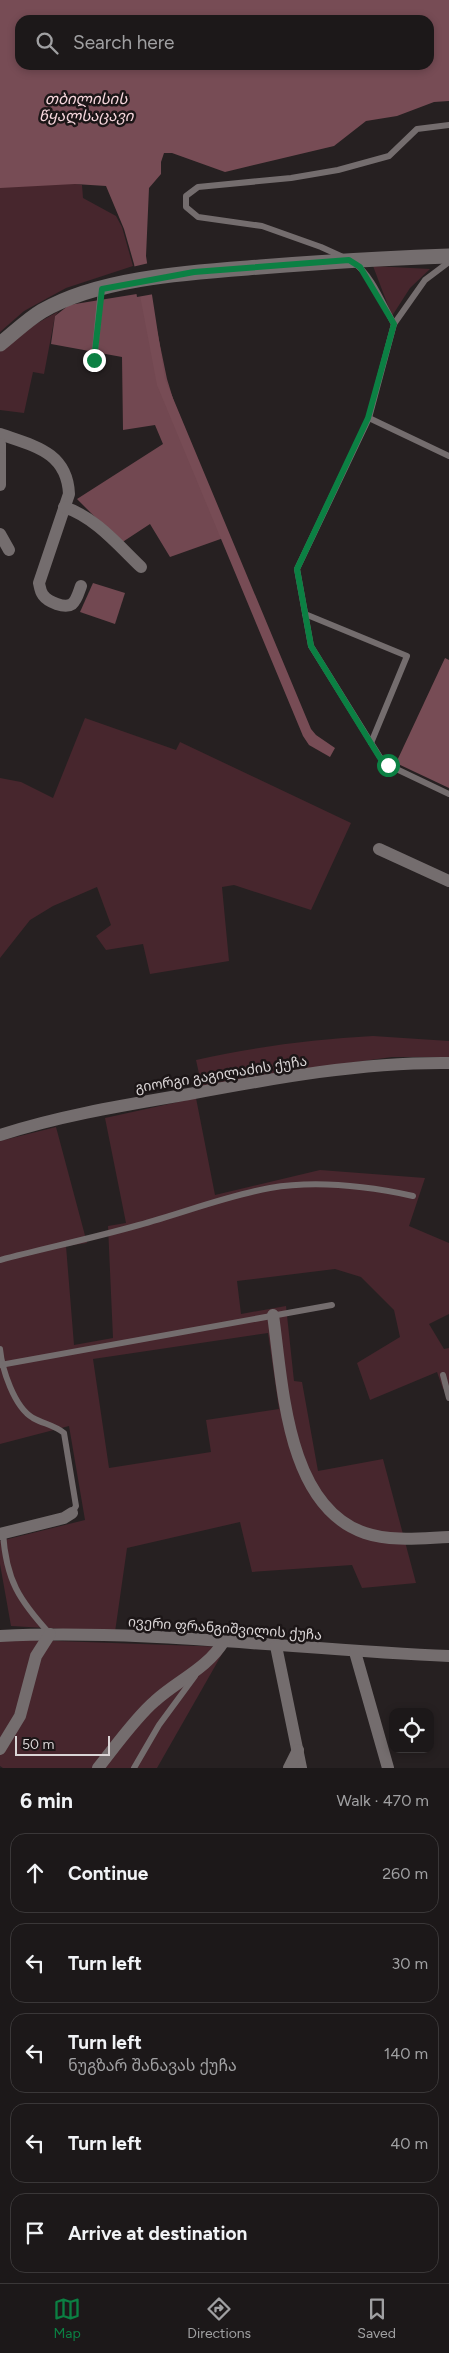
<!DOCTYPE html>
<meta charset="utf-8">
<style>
:root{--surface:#1c1819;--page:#292526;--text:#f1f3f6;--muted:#a0a0a2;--line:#3a3738;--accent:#0b8043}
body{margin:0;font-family:Figtree,"Noto Sans Georgian",sans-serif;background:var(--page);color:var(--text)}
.controls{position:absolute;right:15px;bottom:15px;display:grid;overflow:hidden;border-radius:10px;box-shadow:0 2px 8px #0003}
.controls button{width:45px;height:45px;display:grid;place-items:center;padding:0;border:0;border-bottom:1px solid var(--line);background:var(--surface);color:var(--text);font:25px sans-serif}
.scale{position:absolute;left:15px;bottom:12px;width:95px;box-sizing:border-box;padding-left:5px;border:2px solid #dad5d6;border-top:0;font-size:14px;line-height:18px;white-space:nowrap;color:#dad5d6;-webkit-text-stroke:4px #1c1617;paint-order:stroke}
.stop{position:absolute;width:15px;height:15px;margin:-11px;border:4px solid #0b8043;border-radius:50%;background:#fff}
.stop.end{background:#0b8043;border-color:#fff;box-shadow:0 1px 5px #0008}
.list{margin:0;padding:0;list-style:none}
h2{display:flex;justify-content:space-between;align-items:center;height:65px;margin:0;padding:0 20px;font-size:21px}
h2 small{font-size:16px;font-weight:400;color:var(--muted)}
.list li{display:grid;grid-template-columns:32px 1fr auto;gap:15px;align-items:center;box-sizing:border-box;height:80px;margin:0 10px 10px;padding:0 10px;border:1px solid var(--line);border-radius:15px}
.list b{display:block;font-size:19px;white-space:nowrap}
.list p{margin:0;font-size:16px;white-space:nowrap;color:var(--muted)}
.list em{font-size:16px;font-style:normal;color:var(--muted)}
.icon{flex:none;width:28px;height:28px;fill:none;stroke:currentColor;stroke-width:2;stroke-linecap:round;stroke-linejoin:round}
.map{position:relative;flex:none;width:449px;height:1768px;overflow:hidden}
.search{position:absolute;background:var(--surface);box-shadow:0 2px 8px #0003;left:15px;right:15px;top:15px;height:55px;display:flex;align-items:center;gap:12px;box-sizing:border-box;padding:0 18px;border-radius:15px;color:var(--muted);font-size:19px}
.sheet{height:515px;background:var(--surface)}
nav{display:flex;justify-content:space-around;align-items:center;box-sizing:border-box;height:70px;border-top:1px solid var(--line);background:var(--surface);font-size:14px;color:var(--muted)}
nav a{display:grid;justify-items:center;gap:2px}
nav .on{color:var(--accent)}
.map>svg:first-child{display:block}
.green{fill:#47262d;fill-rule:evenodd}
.forest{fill:#724851}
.water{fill:#774c55;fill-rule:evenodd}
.pier{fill:#262021}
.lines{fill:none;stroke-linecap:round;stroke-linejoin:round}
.lane{stroke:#746d6e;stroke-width:6}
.street{stroke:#746d6e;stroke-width:12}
.secondary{stroke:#746d6e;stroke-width:15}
.route{stroke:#0b8043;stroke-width:6}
.labels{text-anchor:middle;stroke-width:5;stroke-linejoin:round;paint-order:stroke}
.street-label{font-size:14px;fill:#dad5d6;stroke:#1c1617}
.water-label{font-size:15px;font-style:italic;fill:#f7d7dd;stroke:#1c1617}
</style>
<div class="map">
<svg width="449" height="1768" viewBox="0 0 449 1768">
<rect width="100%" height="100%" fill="#262021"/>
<g class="green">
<path d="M0,170L82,185L83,198L116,216L122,227L133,266L66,288L24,311L0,332Z"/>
<path d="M373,266L430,269L410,288L392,316Z"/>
<path d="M59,311L55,316L44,374L33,372L24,413L0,410V351L34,325Z"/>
<path d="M85,718L176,750L180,742L351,823L311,910L234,885L222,887L229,961L150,974L143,944L106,950L96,936L111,925L97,887L53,906L30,920L0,958V778L21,782L53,798Z"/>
<path d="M373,1036L449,1041V1057H392L248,1077L202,1087L196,1060C255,1047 313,1039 373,1036Z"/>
<path d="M196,1098L215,1195L320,1170L425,1178L409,1226L449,1243V1314L429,1324L444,1349L449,1348V1388L443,1389L437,1372L370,1400L357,1363L400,1337L394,1310L361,1277L335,1269L237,1281L241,1314L286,1306L294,1381L302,1382L318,1471L383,1459L416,1583L362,1588L352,1565L252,1572L240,1522L127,1548L115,1632L11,1626L0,1564V1541L85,1520L69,1426L0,1444V1141L56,1127L87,1243L66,1246L74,1345L113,1338L108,1226L126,1223L105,1118ZM268,1333L279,1409L206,1420L211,1452L109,1468L93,1359Z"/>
<path d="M0,1639L226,1647L157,1768H3L0,1766Z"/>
</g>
<g class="forest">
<path d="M149,292L167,379L174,402L229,536L170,557L150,524L121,543L77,499L163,444L155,425L123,430L122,357L51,344L55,316L69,305Z"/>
<path d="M93,583L125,593L115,624L80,612Z"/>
</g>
<g class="water">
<path d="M0,0H449V101L434,102L397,116L366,121L334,146L225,172L172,153H164L161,162V174L149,188L146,256L165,379L311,729L316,735L335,748L330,757L309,745L303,736L157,385L134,264L124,229L106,186L75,184L0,188ZM20,20H429V65H20Z"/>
<path d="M445,658L449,660V788L396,763Z"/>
</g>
<path class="pier" d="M149,263L154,294L137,297L132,267Z"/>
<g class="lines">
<g class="lane">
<path d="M343,257L321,247L262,226L198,217L186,207V196L198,187L291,178L338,170L389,156L417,129L449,125"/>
<path d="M449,262L425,280L394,324L369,418L297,569L311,646L380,757L388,765L449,794"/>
<path d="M354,263C372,275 383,305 394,324"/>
<path d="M94,360L101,289"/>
<path d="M369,418L449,456"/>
<path d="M305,614L407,656L371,743"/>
<path d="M0,1260C46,1248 93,1238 139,1225C183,1213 226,1196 270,1188C317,1180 367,1186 413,1196"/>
<path d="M0,1349C2,1369 14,1407 33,1418C44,1424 54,1425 64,1433L76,1506L72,1513"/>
<path d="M0,1365L332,1305"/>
<path d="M443,1375L449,1398"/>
<path d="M3,1533C6,1580 19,1600 50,1634"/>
<path d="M134,1768L159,1725L195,1676"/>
</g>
<g class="street">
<path d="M0,434C34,446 67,452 69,494L39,583C40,587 40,591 43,595C48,602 65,609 72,604C77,600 79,591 81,586"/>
<path d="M0,444V458"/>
<path d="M0,485V458"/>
<path d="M64,507C95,517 118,545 141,567"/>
<path d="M0,534L9,550"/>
<path d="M379,849L449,881"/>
<path d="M0,1135C62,1115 125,1105 189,1094C275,1078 362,1062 449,1063"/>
<path d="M273,1315C283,1385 286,1506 365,1533C392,1542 422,1538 449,1537"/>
<path d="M0,1534L64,1518L72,1513"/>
<path d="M0,1636C150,1629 300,1650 449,1656"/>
<path d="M276,1646L301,1768"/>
<path d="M355,1652L388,1768"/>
<path d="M0,1749L20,1716L36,1656L50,1634"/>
<path d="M98,1768C114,1748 136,1717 155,1701C178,1680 207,1669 224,1641"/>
<path d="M289,1768L298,1750"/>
</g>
<path class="secondary" d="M0,344C14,333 27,320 42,311C100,277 194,272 260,267C323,262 386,258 449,256"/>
</g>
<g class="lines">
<path class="route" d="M94,360L102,289L194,272L349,260L360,267L394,324L368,418L297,569L311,646L380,758L388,765"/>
</g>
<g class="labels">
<g class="street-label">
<text transform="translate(221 1074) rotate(-9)" y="5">გიორგი გაგილაძის ქუჩა</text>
<text transform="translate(225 1628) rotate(4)" y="5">ივერი ფრანგიშვილის ქუჩა</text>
</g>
<g class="water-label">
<text x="86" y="104">თბილისის<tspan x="86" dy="17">წყალსაცავი</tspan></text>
</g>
</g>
</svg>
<div class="controls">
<button><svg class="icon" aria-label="locate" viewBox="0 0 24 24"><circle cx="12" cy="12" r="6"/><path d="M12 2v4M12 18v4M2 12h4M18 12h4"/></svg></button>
</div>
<div class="scale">50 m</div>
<div class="stop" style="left:388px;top:765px"></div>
<div class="stop end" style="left:94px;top:360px"></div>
<div class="search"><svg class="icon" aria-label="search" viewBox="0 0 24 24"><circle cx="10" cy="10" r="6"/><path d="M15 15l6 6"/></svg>Search here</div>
</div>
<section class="sheet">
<h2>6 min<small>Walk · 470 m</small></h2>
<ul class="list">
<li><svg class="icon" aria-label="ahead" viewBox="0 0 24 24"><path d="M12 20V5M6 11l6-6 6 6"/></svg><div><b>Continue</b></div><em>260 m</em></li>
<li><svg class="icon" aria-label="left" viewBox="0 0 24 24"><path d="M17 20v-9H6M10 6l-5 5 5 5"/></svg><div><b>Turn left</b></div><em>30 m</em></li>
<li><svg class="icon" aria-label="left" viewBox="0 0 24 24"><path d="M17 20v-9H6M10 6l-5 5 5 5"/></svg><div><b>Turn left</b><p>ნუგზარ შანავას ქუჩა</p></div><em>140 m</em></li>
<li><svg class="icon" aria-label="left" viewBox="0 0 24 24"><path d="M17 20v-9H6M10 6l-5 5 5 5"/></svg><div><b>Turn left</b></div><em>40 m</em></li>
<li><svg class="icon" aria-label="arrive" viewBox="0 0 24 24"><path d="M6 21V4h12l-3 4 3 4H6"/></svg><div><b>Arrive at destination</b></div></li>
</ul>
</section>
<nav>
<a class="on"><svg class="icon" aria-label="map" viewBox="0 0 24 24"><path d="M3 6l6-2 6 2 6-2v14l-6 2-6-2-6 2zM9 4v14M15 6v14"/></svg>Map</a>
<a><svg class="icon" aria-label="directions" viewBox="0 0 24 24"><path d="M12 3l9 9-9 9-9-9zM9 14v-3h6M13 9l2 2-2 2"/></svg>Directions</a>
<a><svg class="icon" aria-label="saved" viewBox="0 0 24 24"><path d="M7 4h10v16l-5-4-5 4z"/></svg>Saved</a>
</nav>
